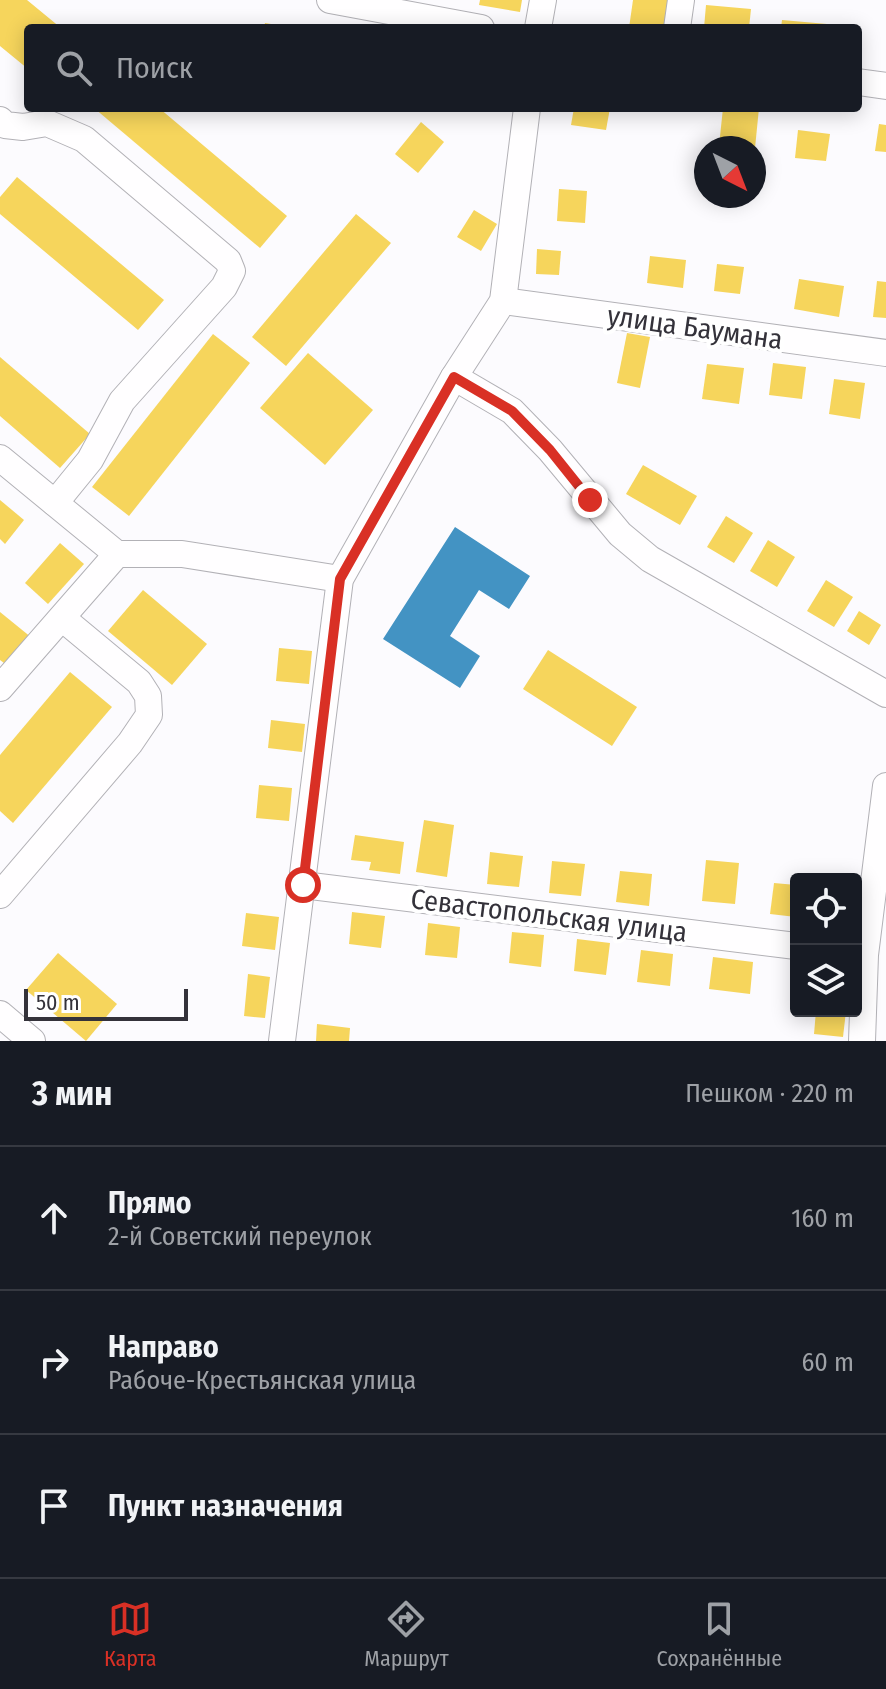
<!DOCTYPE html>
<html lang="ru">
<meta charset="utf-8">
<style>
:root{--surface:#171b24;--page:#242831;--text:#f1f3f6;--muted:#9ea1a6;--line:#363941;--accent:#d93025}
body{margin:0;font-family:"Fira Sans Condensed",sans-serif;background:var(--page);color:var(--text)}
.controls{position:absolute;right:24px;bottom:24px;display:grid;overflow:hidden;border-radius:8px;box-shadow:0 4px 20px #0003}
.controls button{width:72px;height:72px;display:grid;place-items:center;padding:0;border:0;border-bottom:2px solid var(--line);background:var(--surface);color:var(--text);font:40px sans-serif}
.compass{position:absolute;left:694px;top:136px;width:72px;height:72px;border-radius:50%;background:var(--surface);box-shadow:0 4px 20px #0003;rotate:138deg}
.scale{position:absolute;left:24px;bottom:20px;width:164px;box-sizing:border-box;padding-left:8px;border:4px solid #34323a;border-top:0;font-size:22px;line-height:28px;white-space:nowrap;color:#34323a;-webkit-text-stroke:6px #fff;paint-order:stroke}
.stop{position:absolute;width:24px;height:24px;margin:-18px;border:6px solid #d93025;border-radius:50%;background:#fff}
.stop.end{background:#d93025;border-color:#fff;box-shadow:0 2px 8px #0008}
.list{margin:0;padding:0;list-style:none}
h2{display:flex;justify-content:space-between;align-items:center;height:104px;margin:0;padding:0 32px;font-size:34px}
h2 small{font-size:26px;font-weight:400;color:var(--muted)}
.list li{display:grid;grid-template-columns:52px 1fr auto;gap:24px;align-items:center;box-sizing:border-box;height:144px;padding:0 32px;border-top:2px solid var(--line)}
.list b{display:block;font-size:30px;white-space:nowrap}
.list p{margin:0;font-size:26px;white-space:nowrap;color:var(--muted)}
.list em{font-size:26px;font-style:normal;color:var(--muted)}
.icon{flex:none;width:44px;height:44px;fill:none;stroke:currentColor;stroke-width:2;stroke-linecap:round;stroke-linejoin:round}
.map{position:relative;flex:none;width:886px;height:1041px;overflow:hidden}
.search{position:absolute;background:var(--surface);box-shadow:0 4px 20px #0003;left:24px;right:24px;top:24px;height:88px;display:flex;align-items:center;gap:20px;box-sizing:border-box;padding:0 28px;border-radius:8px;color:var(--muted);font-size:30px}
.sheet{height:536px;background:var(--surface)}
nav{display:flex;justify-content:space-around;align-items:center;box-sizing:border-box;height:112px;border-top:2px solid var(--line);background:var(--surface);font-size:22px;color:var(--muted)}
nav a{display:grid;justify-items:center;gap:4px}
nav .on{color:var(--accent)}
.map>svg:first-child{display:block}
.homes{fill:#f6d55c}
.schools{fill:#4393c3}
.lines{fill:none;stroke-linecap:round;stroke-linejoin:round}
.minor-casing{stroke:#b2b1b6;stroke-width:28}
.minor{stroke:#fffeff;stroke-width:26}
.route{stroke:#d93025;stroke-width:10}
.labels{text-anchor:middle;stroke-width:8;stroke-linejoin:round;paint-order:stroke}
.street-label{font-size:28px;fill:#34323a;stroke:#fff}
</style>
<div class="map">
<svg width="886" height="1041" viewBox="0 0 886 1041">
<rect width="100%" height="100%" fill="#fcfbfe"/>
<g class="homes">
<path d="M0,0H27L61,28H28V69L0,46Z"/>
<path d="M480,0H522L520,12L479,5Z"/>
<path d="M633,0H668L664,28H629Z"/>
<path d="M706,5L751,9L749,28H704Z"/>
<path d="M782,20L827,24L826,28H781Z"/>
<path d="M265,23L283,26V28H264Z"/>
<path d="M94,108H159L287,216L260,248Z"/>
<path d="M574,108H610L606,130L571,125Z"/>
<path d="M723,108H759L755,148L719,146Z"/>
<path d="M421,122L444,142L418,173L395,154Z"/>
<path d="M879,124L886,125V152L875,151Z"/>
<path d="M798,130L830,134L826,161L795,158Z"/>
<path d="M17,177L164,300L138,330L0,214V197Z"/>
<path d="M559,189L587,191L585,223L557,221Z"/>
<path d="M474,210L497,224L481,251L457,237Z"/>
<path d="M356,214L391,243L286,366L252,337Z"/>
<path d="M537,249L561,251L559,275L536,274Z"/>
<path d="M650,256L686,260L683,288L647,283Z"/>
<path d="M717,264L744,267L740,294L714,291Z"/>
<path d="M799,279L844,286L839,317L794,309Z"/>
<path d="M877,281L886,282V318L873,317Z"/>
<path d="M627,333L650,337L640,388L617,383Z"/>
<path d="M213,334L250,363L129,516L92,487Z"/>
<path d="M308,353L373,410L325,465L260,408Z"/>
<path d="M0,357L90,434L60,468L0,416Z"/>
<path d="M773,363L806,367L802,399L769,395Z"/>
<path d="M707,364L744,368L739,404L702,399Z"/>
<path d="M834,379L865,383L860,419L829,414Z"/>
<path d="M643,465L697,496L680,525L626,494Z"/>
<path d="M0,500L24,520L5,544L0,539Z"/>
<path d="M726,516L753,533L734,563L707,547Z"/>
<path d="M768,540L795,557L777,587L750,571Z"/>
<path d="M60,543L84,564L48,604L25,583Z"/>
<path d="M826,580L853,597L834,627L807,611Z"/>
<path d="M143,590L207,644L172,685L108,631Z"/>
<path d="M859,611L881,625L869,645L847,631Z"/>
<path d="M0,612L32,638L8,666L0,660Z"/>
<path d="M279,648L312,651L309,684L276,681Z"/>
<path d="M548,650L637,707L612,746L523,689Z"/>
<path d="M70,672L112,707L13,823L0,811V755Z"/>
<path d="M271,720L305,724L302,752L268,748Z"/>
<path d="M259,785L292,788L289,821L256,818Z"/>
<path d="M424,820L454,825L447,877L416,872Z"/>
<path d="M355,835L404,842L400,874L369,870L371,862L351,860Z"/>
<path d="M490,852L523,856L519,887L487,884Z"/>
<path d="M706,860L739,863L735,904L702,901Z"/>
<path d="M552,861L585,864L581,896L549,893Z"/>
<path d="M620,871L652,874L649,906L616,902Z"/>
<path d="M774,883L796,885V917L770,914Z"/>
<path d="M352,912L385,916L381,948L349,944Z"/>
<path d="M246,913L279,917L275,950L242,946Z"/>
<path d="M428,923L460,927L457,958L425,955Z"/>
<path d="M512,932L544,935L541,967L509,963Z"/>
<path d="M577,939L610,943L606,975L574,971Z"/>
<path d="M641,950L673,954L670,986L637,982Z"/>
<path d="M58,953L117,1004L86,1041L26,990Z"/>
<path d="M713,957L753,962L750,994L709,989Z"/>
<path d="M248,974L270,977L265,1018L244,1016Z"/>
<path d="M816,1011H846L843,1037L814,1034Z"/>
<path d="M317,1024L350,1028L349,1041H316Z"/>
</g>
<path class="schools" d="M455,527L530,576L509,609L479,590L450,636L480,656L460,688L383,639Z"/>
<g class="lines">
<defs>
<g id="minor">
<path d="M330,0L481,28"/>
<path d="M538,28L543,0"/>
<path d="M677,28L681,0"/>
<path d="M858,82L886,86"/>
<path d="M0,120L5,125L23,127L47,123L84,139L228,261L232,271L224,287L122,401L90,460L55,503"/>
<path d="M503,301L886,353"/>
<path d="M454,377L512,411L550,450L620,534L650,559L886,694"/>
<path d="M0,458L117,554"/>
<path d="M0,688L117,554H182L340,579"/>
<path d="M303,885L796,946"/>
<path d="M0,895L130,743L149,715L148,696L139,682L62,618"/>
<path d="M0,1014L32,1041"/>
<path d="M282,1041L340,579L454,377L503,301L527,108"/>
<path d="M862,1041L865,955L886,786"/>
</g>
</defs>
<use href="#minor" class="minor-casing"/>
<use href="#minor" class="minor"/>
</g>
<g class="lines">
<path class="route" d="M303,885L340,579L454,377L512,411L550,450L590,500"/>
</g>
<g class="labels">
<g class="street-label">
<text transform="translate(695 327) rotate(8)" y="10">улица Баумана</text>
<text transform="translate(549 915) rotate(7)" y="10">Севастопольская улица</text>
</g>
</g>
</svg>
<div class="controls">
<button><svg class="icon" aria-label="locate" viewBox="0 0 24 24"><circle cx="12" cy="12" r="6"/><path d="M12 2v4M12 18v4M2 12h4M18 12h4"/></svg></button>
<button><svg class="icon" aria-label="layers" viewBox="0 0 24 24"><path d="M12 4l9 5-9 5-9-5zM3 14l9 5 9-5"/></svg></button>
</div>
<svg class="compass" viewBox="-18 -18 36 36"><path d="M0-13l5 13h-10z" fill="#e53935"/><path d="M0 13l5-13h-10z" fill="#9ea1a6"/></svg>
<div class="scale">50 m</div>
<div class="stop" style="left:303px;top:885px"></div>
<div class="stop end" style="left:590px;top:500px"></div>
<div class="search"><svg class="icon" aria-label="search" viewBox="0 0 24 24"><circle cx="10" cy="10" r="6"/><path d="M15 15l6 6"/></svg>Поиск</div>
</div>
<section class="sheet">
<h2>3 мин<small>Пешком · 220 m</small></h2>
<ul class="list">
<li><svg class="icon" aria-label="ahead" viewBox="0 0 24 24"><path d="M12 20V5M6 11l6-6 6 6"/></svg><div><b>Прямо</b><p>2-й Советский переулок</p></div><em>160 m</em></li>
<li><svg class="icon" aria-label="right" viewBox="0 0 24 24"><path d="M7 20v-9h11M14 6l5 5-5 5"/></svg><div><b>Направо</b><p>Рабоче-Крестьянская улица</p></div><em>60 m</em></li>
<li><svg class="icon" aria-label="arrive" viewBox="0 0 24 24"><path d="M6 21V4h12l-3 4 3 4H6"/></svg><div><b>Пункт назначения</b></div></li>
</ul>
</section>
<nav>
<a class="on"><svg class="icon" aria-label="map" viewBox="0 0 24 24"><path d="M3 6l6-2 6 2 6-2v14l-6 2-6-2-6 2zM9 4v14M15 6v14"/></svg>Карта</a>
<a><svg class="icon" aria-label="directions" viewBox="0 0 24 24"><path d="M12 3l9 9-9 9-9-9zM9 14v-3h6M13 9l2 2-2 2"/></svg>Маршрут</a>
<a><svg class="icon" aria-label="saved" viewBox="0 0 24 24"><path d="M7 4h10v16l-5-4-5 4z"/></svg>Сохранённые</a>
</nav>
